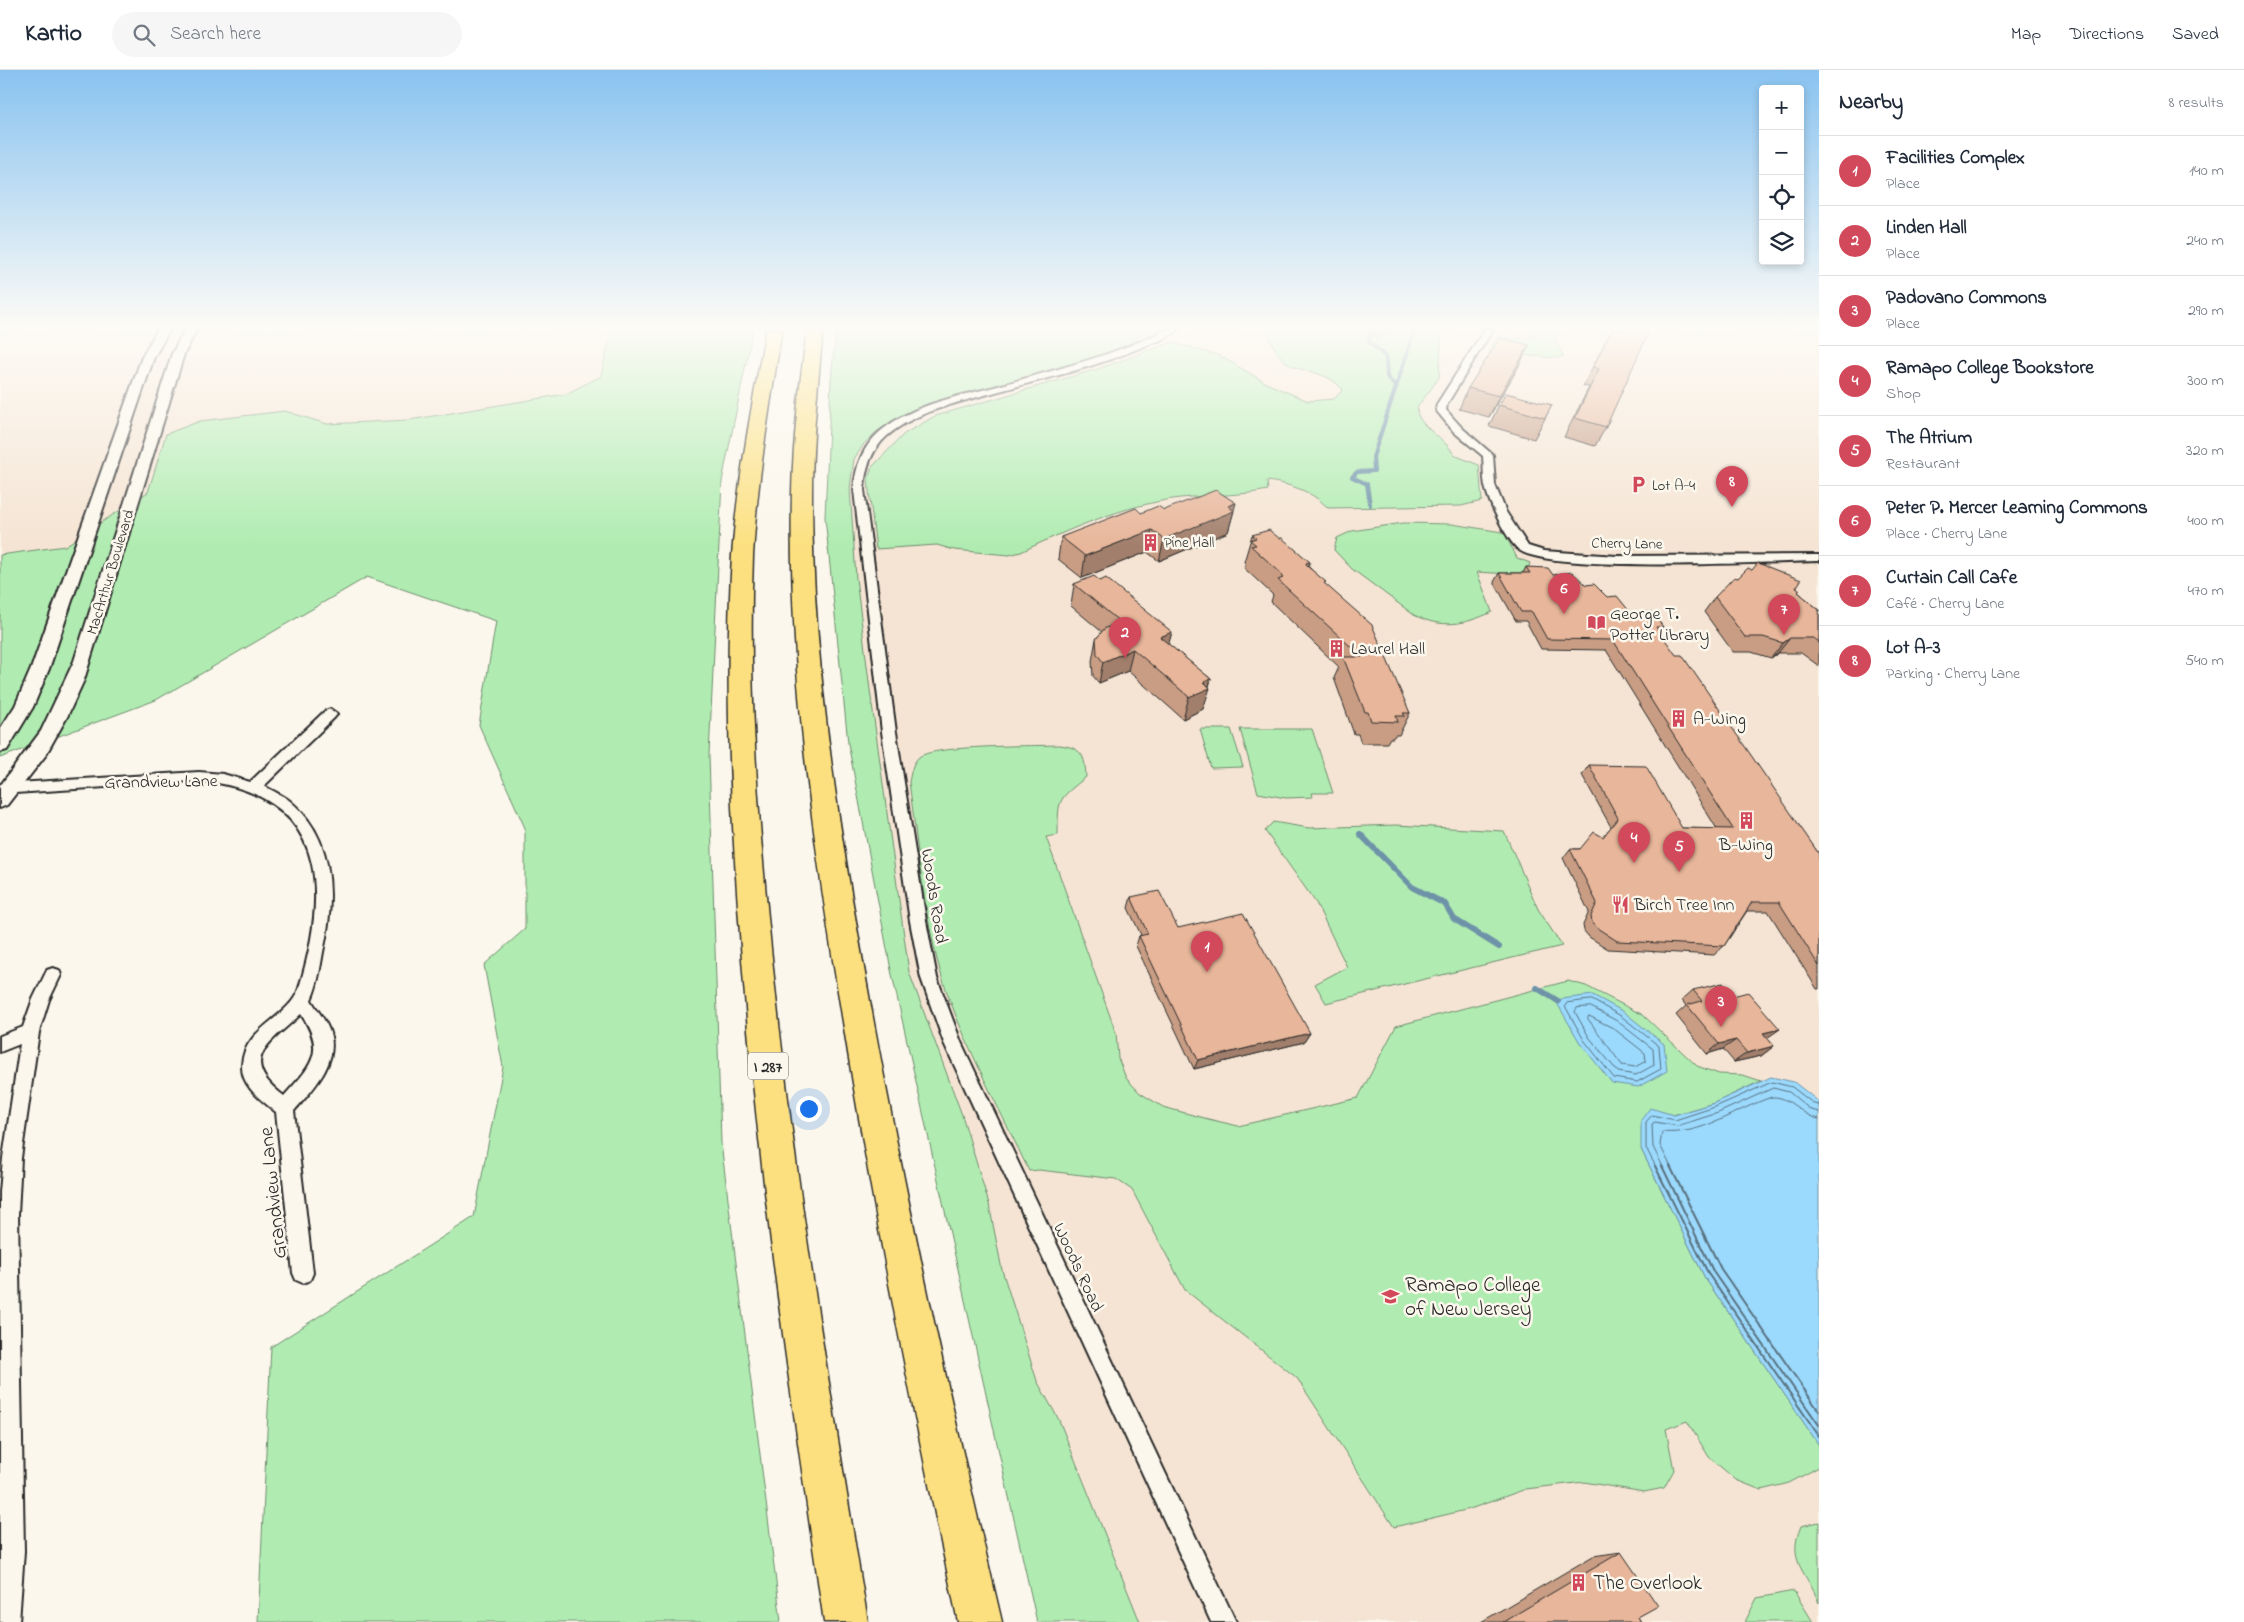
<!DOCTYPE html>
<meta charset="utf-8">
<style>
:root{--surface:#fff;--page:#f6f6f7;--text:#1f2937;--muted:#747a83;--line:#e0e1e3;--accent:#d1495b}
body{margin:0;font-family:"Indie Flower",sans-serif;background:var(--page);color:var(--text)}
.controls{position:absolute;right:15px;top:15px;display:grid;overflow:hidden;border-radius:5px;box-shadow:0 2px 8px #0003}
.controls button{width:45px;height:45px;display:grid;place-items:center;padding:0;border:0;border-bottom:1px solid var(--line);background:var(--surface);color:var(--text);font:25px sans-serif}
.you{position:absolute;left:808px;top:1038px;width:18px;height:18px;margin:-12px;border:4px solid #fff;border-radius:50%;background:#1a73e8;box-shadow:0 0 0 8px #1a73e833}
.badge{display:grid;place-items:center;width:32px;height:32px;border-radius:50%;background:var(--accent);color:#fff;font-size:16px;font-weight:700}
.pin{position:absolute;translate:-50% -41px;filter:drop-shadow(0 1px 2px #0008)}
.pin::after{content:'';position:absolute;top:26px;width:18px;height:15px;background:inherit;clip-path:polygon(0 0,100% 0,50% 100%)}
.list{margin:0;padding:0;list-style:none}
h2{display:flex;justify-content:space-between;align-items:center;height:65px;margin:0;padding:0 20px;font-size:21px}
h2 small{font-size:16px;font-weight:400;color:var(--muted)}
.list li{display:grid;grid-template-columns:32px 1fr auto;gap:15px;align-items:center;box-sizing:border-box;height:70px;padding:0 20px;border-top:1px solid var(--line)}
.list b{display:block;font-size:19px;white-space:nowrap}
.list p{margin:0;font-size:16px;white-space:nowrap;color:var(--muted)}
.list em{font-size:16px;font-style:normal;color:var(--muted)}
.icon{flex:none;width:28px;height:28px;fill:none;stroke:currentColor;stroke-width:2;stroke-linecap:round;stroke-linejoin:round}
.map{position:relative;flex:none;width:1819px;height:1552px;overflow:hidden}
header{display:flex;align-items:center;gap:30px;box-sizing:border-box;height:70px;padding:0 25px;background:var(--surface);border-bottom:1px solid var(--line)}
header strong{font-size:24px}
nav{display:flex;gap:28px;margin-inline-start:auto;font-size:18px}
.search{width:350px;height:45px;background:var(--page);display:flex;align-items:center;gap:12px;box-sizing:border-box;padding:0 18px;border-radius:28px;color:var(--muted);font-size:19px}
main{display:flex}
aside{flex:1;background:var(--surface)}
.map>svg:first-child{display:block}
.built{fill:#f5e4d3}
.green{fill:#b0ecb1;stroke:#6e8c6e}
.water{fill:#9bd9fd;stroke:#6e93a9}
.lines{fill:none;stroke-linecap:round;stroke-linejoin:round}
.shore-far1{stroke:#58717f;stroke-width:1}
.shore{stroke:#58717f;stroke-width:2}
.stream-far1{stroke:#6e93a9;stroke-width:4}
.stream{stroke:#6e93a9;stroke-width:6}
.minor-casing{stroke:#2b2b2b;stroke-width:4}
.secondary-casing{stroke:#2b2b2b;stroke-width:4}
.motorway-casing{stroke:#2b2b2b;stroke-width:3}
.minor{fill:#fbf7ec;fill-rule:evenodd}
.secondary{fill:#fbf7ec;fill-rule:evenodd}
.motorway{fill:#fce080;fill-rule:evenodd}
.wall{fill:#c89d84;stroke:#2b2b2b}
.shaded-wall{fill:#a27f6c;stroke:#2b2b2b}
.building{fill:#e8b69a;stroke:#2b2b2b}
.labels{text-anchor:middle;stroke-width:5;stroke-linejoin:round;paint-order:stroke}
.far-poi-label{font-size:15px;fill:#2b2b2b;stroke:#fbf7ec;text-anchor:start}
.far-street-label{font-size:15px;fill:#2b2b2b;stroke:#fbf7ec}
.shield{fill:#fbf7ec;stroke:#696865;stroke-width:1}
.shield-label{font-size:16px;font-weight:bold;fill:#2b2b2b}
.poi-label{font-size:18px;fill:#2b2b2b;stroke:#fbf7ec;text-anchor:start}
.street-label{font-size:18px;fill:#2b2b2b;stroke:#fbf7ec}
.near-street-label{font-size:21px;fill:#2b2b2b;stroke:#fbf7ec}
.near-poi-label{font-size:21px;fill:#2b2b2b;stroke:#fbf7ec;text-anchor:start}
</style>
<header>
<strong>Kartio</strong>
<div class="search"><svg class="icon" aria-label="search" viewBox="0 0 24 24"><circle cx="10" cy="10" r="6"/><path d="M15 15l6 6"/></svg>Search here</div>
<nav><a>Map</a><a>Directions</a><a>Saved</a></nav>
</header>
<main>
<div class="map">
<svg width="1819" height="1552" viewBox="0 0 1819 1552">
<rect width="100%" height="100%" fill="#fbf7ec"/>
<filter id="ink" filterUnits="userSpaceOnUse"><feTurbulence type="fractalNoise" baseFrequency=".02" numOctaves="2"/><feDisplacementMap in="SourceGraphic" scale="10" xChannelSelector="R" yChannelSelector="G"/><feConvolveMatrix kernelMatrix="1 2 1 2 8 2 1 2 1" color-interpolation-filters="sRGB"/></filter>
<g filter="url(#ink)">
<g class="built">
<path d="M0,259H612L601,306L566,324L409,350L327,354L285,341L166,364L148,422L65,476L0,485Z"/>
<path d="M835,259H1819V1552H1037L891,900L848,673L825,447Z"/>
</g>
<g class="green">
<path d="M612,259H753L722,411L709,685L721,1073L781,1552H258L271,1277L474,1147L503,997L484,895L525,859V758L479,655L496,551L367,507L156,630L0,688V485L65,476L148,422L166,364L200,351L285,341L327,354L409,350L566,324L601,306Z"/>
<path d="M836,259H1164L1107,283L939,332L907,344L877,361L864,374L854,389L850,418L856,508L870,620L909,902L962,1045L989,1134L1002,1200L1037,1311L1059,1350L1140,1552H1037L891,900L848,673L825,447L831,310Z"/>
<path d="M1267,259H1442L1439,308L1418,336L1417,343C1424,361 1446,368 1454,385L1479,395L1482,431L1461,436L1328,438C1312,421 1290,414 1267,411L1268,420C1239,426 1210,425 1180,428C1125,435 1071,458 1021,482L1009,485L954,480L937,475L876,479L869,421L868,408L872,397L904,364L935,346L1098,299L1172,272L1220,286L1268,314L1308,331L1334,329L1343,320C1316,288 1284,317 1267,259Z"/>
<path d="M1551,263L1558,266L1554,271L1560,278L1563,286L1558,288L1491,283L1489,280L1497,268L1517,269Z"/>
<path d="M1403,453L1452,454L1502,462L1506,466L1517,488L1530,493L1526,505L1477,502L1492,542C1464,555 1442,559 1414,545L1352,499L1334,480L1337,468L1352,461Z"/>
<path d="M1200,659H1231L1243,697L1211,698Z"/>
<path d="M1240,659H1312L1333,723H1312L1313,727L1286,728L1258,723Z"/>
<path d="M1060,675C1082,678 1085,685 1086,707C1058,730 1058,727 1058,765L1046,767L1116,963L1118,988L1126,1008L1140,1023L1163,1037L1204,1048L1238,1056L1358,1028L1396,956L1568,911L1586,916L1643,945L1697,996L1719,1004L1743,1005L1761,1011L1714,1033L1673,1045L1641,1079L1705,1208L1819,1375V1397L1789,1413L1761,1420L1736,1410L1709,1387L1687,1351L1666,1359L1674,1400L1664,1418L1644,1422L1584,1412L1526,1419L1470,1439L1394,1457L1297,1308L1185,1220L1132,1120L1116,1109L1039,1100L1029,1101C1002,1044 971,987 949,928C924,860 919,783 909,712C911,703 912,693 919,687C934,675 1035,676 1060,675Z"/>
<path d="M1273,752L1309,758L1396,755L1504,761L1538,839L1562,876L1326,933L1315,914L1347,897L1316,833L1265,761Z"/>
<path d="M1819,1452V1533C1807,1501 1786,1492 1801,1456Z"/>
<path d="M1794,1521L1813,1552H1745L1757,1528Z"/>
</g>
<g class="water">
<path d="M1593,925L1624,942L1664,974L1667,1001L1638,1017L1612,1013L1580,973L1557,933L1561,929Z"/>
<path d="M1771,1007L1794,1012L1819,1032V1375L1705,1208L1641,1079V1050L1650,1038L1674,1045L1714,1033Z"/>
</g>
<g class="lines">
<g class="shore-far1">
<path d="M1592,930L1621,946L1659,976L1661,999L1637,1012L1614,1008L1584,970L1565,936L1567,933Z"/>
<path d="M1591,937L1617,951L1653,979L1654,995L1636,1005L1618,1002L1589,967L1575,942L1577,938Z"/>
<path d="M1589,946L1613,958L1645,983L1646,991L1635,997L1622,995L1588,949Z"/>
<path d="M1656,1097L1646,1078V1052L1652,1045L1675,1050L1715,1037L1772,1012L1792,1017L1814,1034L1819,1035"/>
<path d="M1663,1097L1653,1077L1652,1054L1655,1052L1677,1056L1718,1043L1773,1018L1789,1022L1811,1040L1819,1042"/>
<path d="M1671,1097L1660,1075L1662,1062C1702,1066 1735,1039 1772,1027C1791,1026 1801,1046 1819,1049"/>
</g>
<g class="shore">
<path d="M1655,1096L1709,1205L1819,1366"/>
<path d="M1662,1096L1714,1203L1819,1355"/>
<path d="M1670,1096L1721,1199L1819,1341"/>
</g>
<g class="stream-far1">
<path d="M1393,259L1378,266L1371,262L1369,272L1386,287L1387,307L1396,317"/>
<path d="M1370,435L1367,414L1352,407L1357,402L1374,401L1373,387L1415,259"/>
</g>
<g class="stream">
<path d="M1360,764L1412,817L1445,834L1454,849L1499,877"/>
<path d="M1537,918L1558,931"/>
</g>
<defs>
<g id="minor">
<path d="M1168,259H1179C1170,268 1154,272 1142,277C1094,298 1042,309 992,323C957,333 916,341 887,366C871,380 865,399 864,420L896,662L926,851L937,908L961,972L1236,1552H1211L944,973L921,908L910,851L882,662L854,420C855,397 863,375 882,360C916,333 961,326 1002,315C1058,299 1115,285 1168,259Z"/>
<path d="M1485,259H1493L1447,334L1446,340L1462,358L1493,385L1495,415L1506,442L1528,476L1544,481L1617,486L1819,485V491C1769,492 1550,503 1519,480C1506,469 1489,433 1485,416C1483,406 1484,396 1483,386L1454,362L1436,340L1437,334Z"/>
<path d="M330,639L337,644L335,647L264,716C272,721 283,725 290,731C336,769 335,829 323,882C320,899 318,915 311,930C317,940 325,949 329,960C341,991 313,1019 294,1041L313,1203L310,1210L303,1213L296,1210L293,1203L276,1042C262,1030 241,1017 242,995C244,957 290,948 299,918C325,832 332,737 223,714C195,708 164,713 136,715C91,718 45,721 0,724V714L199,702L223,704L250,712L325,641ZM301,944C327,982 311,996 284,1026C236,990 270,973 301,944Z"/>
<path d="M53,898L59,900L61,905L49,930L39,962L21,1088L18,1144L24,1481L19,1552H0V1122L3,1088L20,974L0,982V966L23,957L33,929L47,900Z"/>
</g>
<g id="secondary">
<path d="M158,259H170L154,287L49,599L33,637L7,680L0,682V659L15,636L31,599L142,287Z"/>
<path d="M185,259H197L184,284L84,610L67,647L45,686L7,735L0,738V716L41,661L74,591L172,284Z"/>
</g>
<g id="motorway">
<path d="M766,259H782C770,335 757,410 753,486C748,617 758,748 771,878C793,1104 831,1328 868,1552H824C791,1328 758,1103 741,877C731,747 724,616 732,485C738,409 752,334 766,259Z"/>
<path d="M807,259H823C818,314 812,369 812,423C812,602 842,778 874,953C911,1154 955,1353 1002,1552H958C915,1353 875,1153 843,952C814,777 788,601 792,423C793,368 800,313 807,259Z"/>
</g>
</defs>
<use href="#minor" class="minor-casing"/>
<use href="#secondary" class="secondary-casing"/>
<use href="#motorway" class="motorway-casing"/>
<use href="#minor" class="minor"/>
<use href="#secondary" class="secondary"/>
<use href="#motorway" class="motorway"/>
</g>
<g class="wall">
<path d="M1612,259L1606,357L1595,376L1564,367L1589,317L1583,316Z"/>
<path d="M1529,275L1519,296L1489,347L1459,339L1468,318Z"/>
<path d="M1499,335H1552L1534,369L1489,356Z"/>
<path d="M1164,440L1234,441L1228,462L1159,491L1147,482L1082,508L1058,489L1061,467L1141,443Z"/>
<path d="M1252,465L1310,492L1308,496L1325,514L1410,643L1399,665H1395L1393,668H1390L1387,673H1361L1358,664H1354L1334,608L1339,597L1271,532L1273,525L1244,498L1246,494L1244,492Z"/>
<path d="M1526,497L1586,515L1630,542L1663,557L1659,563L1819,784V919H1817L1768,841H1747L1724,876L1714,885L1608,879L1589,867L1584,861L1583,855L1589,842L1563,788L1570,779H1580L1603,767L1611,757L1582,705L1589,695L1682,758L1717,759L1606,580L1541,579L1526,551H1516L1494,512L1499,503H1523Z"/>
<path d="M1738,508L1796,518L1798,522L1818,539H1819V596L1801,583H1778L1771,588L1751,582H1733L1704,542L1715,527Z"/>
<path d="M1100,511L1172,562L1168,574L1211,609L1203,639L1183,649L1128,601L1099,613L1093,606L1092,591L1096,569L1102,562L1071,536L1074,514Z"/>
<path d="M1131,827L1178,858L1310,963L1304,972L1194,999L1136,876L1139,866L1141,865L1128,838Z"/>
<path d="M1693,920L1767,968L1774,976L1761,986L1734,992L1723,979L1707,984L1676,945L1686,936L1682,930Z"/>
<path d="M1621,1482L1638,1547L1641,1552H1481L1593,1486Z"/>
</g>
<g class="shaded-wall">
<path d="M1529,275L1519,296L1489,347L1499,326Z"/>
<path d="M1236,433L1228,462L1159,491L1164,469L1228,436Z"/>
<path d="M1152,460L1147,482L1082,508L1085,486Z"/>
<path d="M1172,562L1166,584L1160,567Z"/>
<path d="M1790,568L1778,583L1771,588L1783,573Z"/>
<path d="M1133,579L1128,601L1099,613L1103,592Z"/>
<path d="M1211,609L1208,619L1210,618L1203,639L1183,649L1189,627L1204,612Z"/>
<path d="M1780,959L1767,968L1763,963Z"/>
<path d="M1310,963L1304,972L1194,999L1198,990Z"/>
<path d="M1736,970L1723,979L1707,984L1719,974Z"/>
<path d="M1774,976L1761,986L1734,992L1747,983Z"/>
</g>
<g class="building">
<path d="M1612,259H1650L1606,357L1575,348L1599,299L1593,297Z"/>
<path d="M1500,268L1529,275L1499,326L1468,318Z"/>
<path d="M1506,323L1552,335L1545,348L1499,335Z"/>
<path d="M1216,420L1236,433L1228,436L1234,441L1164,469L1152,460L1085,486L1061,467L1136,438L1141,443L1158,436L1164,440Z"/>
<path d="M1269,460L1279,468H1282L1310,492L1306,493L1307,496L1326,512L1324,513L1372,555L1410,643H1403L1405,646H1396L1398,652L1371,651L1368,642H1365L1343,587H1362L1278,510L1283,508L1281,506L1283,505L1251,476L1256,475L1250,470L1256,468L1252,465Z"/>
<path d="M1758,493L1801,510L1796,518L1800,520L1798,522L1818,539H1819V572L1814,568H1790L1783,573L1763,567H1745L1715,527L1734,507L1738,508L1748,498L1752,500Z"/>
<path d="M1526,497L1548,498L1553,505L1572,502L1586,515L1594,514L1607,527L1617,526L1630,542H1652L1663,557H1656L1676,585H1682L1819,784V896L1779,832H1752L1724,876L1617,871L1597,858L1592,852L1591,846L1597,833L1570,779H1580L1594,762L1603,767L1618,748L1589,695L1646,696L1682,758L1733,759L1613,570L1547,569L1532,542H1521L1499,503H1530Z"/>
<path d="M1094,506L1100,511L1106,508L1172,562L1160,567L1211,609L1204,612L1210,618L1189,627L1133,579L1103,592L1097,584L1096,569L1104,559L1120,552L1074,514Z"/>
<path d="M1159,821L1178,858L1243,843L1310,963L1198,990L1139,866L1148,864L1131,827Z"/>
<path d="M1723,913L1733,926L1748,922L1780,959L1763,963L1774,976L1747,983L1736,970L1719,974L1687,935L1702,931L1693,920Z"/>
<path d="M1621,1482L1658,1536L1638,1547L1641,1552H1503Z"/>
</g>
</g>
<linearGradient id="sky" x2="0" y2="1"><stop stop-color="#89c3f0"/><stop offset="0.54" stop-color="#fdfbf6"/><stop offset="1" stop-color="#fdfbf6" stop-opacity="0"/></linearGradient>
<rect width="1819" height="476" fill="url(#sky)"/>
<defs>
<symbol id="parking-bare" viewBox="-9 -9 18 18"><path d="M-3.5-5.5H1a3.5 3.5 0 0 1 0 7H-1V5.5H-3.5ZM-1-3.4V-.6H.8a1.4 1.4 0 0 0 0-2.8Z" fill="#d1495b" stroke="#fbf7ec" stroke-width="2.5" paint-order="stroke"/></symbol>
<symbol id="building-bare" viewBox="-9 -9 18 18"><path d="M-4-6H4V6H1V3H-1V6H-4ZM-2.5-4.3h1.7v1.8h-1.7ZM.8-4.3h1.7v1.8H.8ZM-2.5-1h1.7V.8h-1.7ZM.8-1h1.7V.8H.8Z" fill="#d1495b" stroke="#fbf7ec" stroke-width="2.5" paint-order="stroke"/></symbol>
<symbol id="library-bare" viewBox="-9 -9 18 18"><path d="M-6-4Q-3-5.5-.7-3.5V5Q-3 3-6 4ZM6-4Q3-5.5 .7-3.5V5Q3 3 6 4Z" fill="#d1495b" stroke="#fbf7ec" stroke-width="2.5" paint-order="stroke"/></symbol>
<symbol id="restaurant-bare" viewBox="-9 -9 18 18"><path d="M-5-6h1v4h1v-4h1v4h1v-4h1v5L-1.5 .5V6h-2V.5L-5-1ZM5-6V6H3V1.5H1.5Q1.5-4 5-6Z" fill="#d1495b" stroke="#fbf7ec" stroke-width="2.5" paint-order="stroke"/></symbol>
<symbol id="university-bare" viewBox="-9 -9 18 18"><path d="M0-5L7-2L0 1L-7-2ZM-4 1L0 2.5L4 1V4Q0 6-4 4Z" fill="#d1495b" stroke="#fbf7ec" stroke-width="2.5" paint-order="stroke"/></symbol>
</defs>
<g fill-rule="evenodd">
<use href="#parking-bare" x="1626" y="402" width="25" height="25"/>
<use href="#building-bare" x="1138" y="460" width="25" height="25"/>
<use href="#library-bare" x="1584" y="540" width="25" height="25"/>
<use href="#building-bare" x="1324" y="566" width="25" height="25"/>
<use href="#building-bare" x="1666" y="636" width="25" height="25"/>
<use href="#building-bare" x="1734" y="738" width="25" height="25"/>
<use href="#restaurant-bare" x="1608" y="822" width="25" height="25"/>
<use href="#university-bare" x="1378" y="1214" width="25" height="25"/>
<use href="#building-bare" x="1566" y="1500" width="25" height="25"/>
</g>
<g class="labels">
<g class="far-poi-label">
<text x="1652" y="420">Lot A-4</text>
<text x="1164" y="477">Pine Hall</text>
</g>
<g class="far-street-label">
<text transform="translate(1627 473) rotate(1)" y="5">Cherry Lane</text>
<text transform="translate(110 502) rotate(-73)" y="5">MacArthur Boulevard</text>
</g>
<rect class="shield" x="748" y="982.5" width="40" height="27" rx="4"/>
<g class="shield-label">
<text x="768" y="1002">I 287</text>
</g>
<g class="poi-label">
<text x="1610" y="549">George T.<tspan x="1610" dy="21">Potter Library</tspan></text>
<text x="1351" y="584">Laurel Hall</text>
<text x="1693" y="654">A-Wing</text>
<text x="1746" y="780" text-anchor="middle">B-Wing</text>
<text x="1634" y="840">Birch Tree Inn</text>
</g>
<g class="street-label">
<text transform="translate(161 711) rotate(-1)" y="6">Grandview Lane</text>
<text transform="translate(935 826) rotate(81)" y="6">Woods Road</text>
<text transform="translate(1079 1197) rotate(65)" y="6">Woods Road</text>
</g>
<g class="near-street-label">
<text transform="translate(272 1123) rotate(-96)" y="7">Grandview Lane</text>
</g>
<g class="near-poi-label">
<text x="1405" y="1221">Ramapo College<tspan x="1405" dy="24">of New Jersey</tspan></text>
<text x="1593" y="1519">The Overlook</text>
</g>
</g>
</svg>
<div class="controls">
<button>+</button>
<button>−</button>
<button><svg class="icon" aria-label="locate" viewBox="0 0 24 24"><circle cx="12" cy="12" r="6"/><path d="M12 2v4M12 18v4M2 12h4M18 12h4"/></svg></button>
<button><svg class="icon" aria-label="layers" viewBox="0 0 24 24"><path d="M12 4l9 5-9 5-9-5zM3 14l9 5 9-5"/></svg></button>
</div>
<div class="you"></div>
<div class="pin badge" style="left:1207px;top:902px">1</div>
<div class="pin badge" style="left:1125px;top:588px">2</div>
<div class="pin badge" style="left:1721px;top:957px">3</div>
<div class="pin badge" style="left:1634px;top:793px">4</div>
<div class="pin badge" style="left:1679px;top:802px">5</div>
<div class="pin badge" style="left:1564px;top:544px">6</div>
<div class="pin badge" style="left:1784px;top:565px">7</div>
<div class="pin badge" style="left:1732px;top:437px">8</div>
</div>
<aside>
<h2>Nearby<small>8 results</small></h2>
<ul class="list">
<li><span class="badge">1</span><div><b>Facilities Complex</b><p>Place</p></div><em>140 m</em></li>
<li><span class="badge">2</span><div><b>Linden Hall</b><p>Place</p></div><em>240 m</em></li>
<li><span class="badge">3</span><div><b>Padovano Commons</b><p>Place</p></div><em>290 m</em></li>
<li><span class="badge">4</span><div><b>Ramapo College Bookstore</b><p>Shop</p></div><em>300 m</em></li>
<li><span class="badge">5</span><div><b>The Atrium</b><p>Restaurant</p></div><em>320 m</em></li>
<li><span class="badge">6</span><div><b>Peter P. Mercer Learning Commons</b><p>Place · Cherry Lane</p></div><em>400 m</em></li>
<li><span class="badge">7</span><div><b>Curtain Call Cafe</b><p>Café · Cherry Lane</p></div><em>470 m</em></li>
<li><span class="badge">8</span><div><b>Lot A-3</b><p>Parking · Cherry Lane</p></div><em>540 m</em></li>
</ul>
</aside>
</main>
